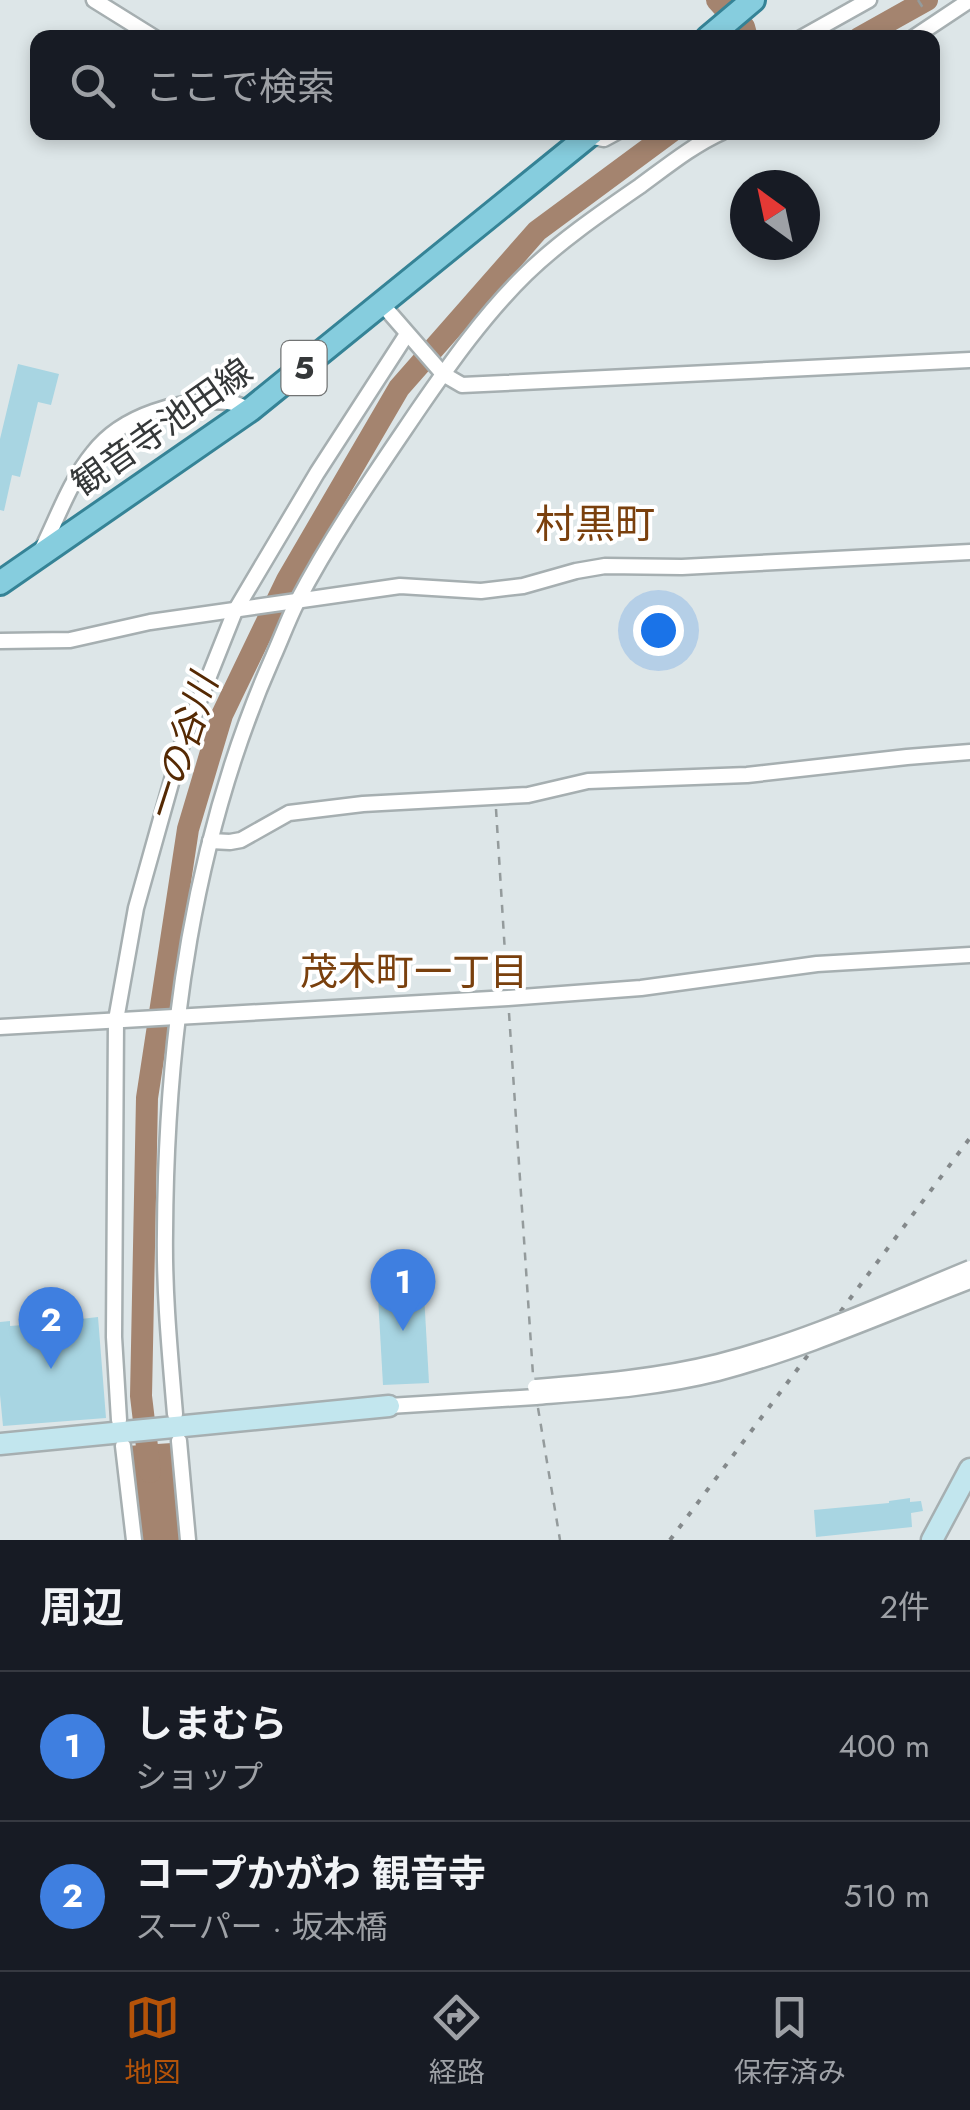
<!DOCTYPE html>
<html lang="ja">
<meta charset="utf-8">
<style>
:root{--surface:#171b24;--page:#20242c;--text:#f1f3f6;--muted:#9ea1a6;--line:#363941;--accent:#b45309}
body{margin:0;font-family:Jost,"Noto Sans JP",sans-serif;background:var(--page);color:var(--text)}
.compass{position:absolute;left:730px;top:170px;width:90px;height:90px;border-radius:50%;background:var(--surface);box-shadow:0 5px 15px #0003;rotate:327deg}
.you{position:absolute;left:658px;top:630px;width:35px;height:35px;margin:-25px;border:8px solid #fff;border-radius:50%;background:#1a73e8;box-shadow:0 0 0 15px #1a73e833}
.badge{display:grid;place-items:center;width:65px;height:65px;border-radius:50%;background:var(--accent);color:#fff;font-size:32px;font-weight:700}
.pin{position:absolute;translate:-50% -82px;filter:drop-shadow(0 2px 5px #0008)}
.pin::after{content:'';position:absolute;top:52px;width:35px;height:30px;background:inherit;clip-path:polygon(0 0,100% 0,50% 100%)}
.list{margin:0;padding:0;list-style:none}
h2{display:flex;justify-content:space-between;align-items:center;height:130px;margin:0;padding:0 40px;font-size:42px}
h2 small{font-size:32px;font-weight:400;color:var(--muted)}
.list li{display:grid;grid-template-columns:65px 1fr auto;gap:30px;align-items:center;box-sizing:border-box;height:150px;padding:0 40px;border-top:2px solid var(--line)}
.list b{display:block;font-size:38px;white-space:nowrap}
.list p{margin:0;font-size:32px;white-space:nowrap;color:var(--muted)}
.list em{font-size:32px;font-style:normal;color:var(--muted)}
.icon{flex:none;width:55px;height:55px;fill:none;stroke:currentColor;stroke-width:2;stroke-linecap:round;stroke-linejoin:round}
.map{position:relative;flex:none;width:970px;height:1540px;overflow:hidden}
.search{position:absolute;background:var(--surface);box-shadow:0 5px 15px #0003;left:30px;right:30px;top:30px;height:110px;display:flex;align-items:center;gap:25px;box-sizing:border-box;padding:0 35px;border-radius:20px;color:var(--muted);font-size:38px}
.sheet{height:430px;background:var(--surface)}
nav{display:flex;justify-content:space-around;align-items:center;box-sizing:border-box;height:140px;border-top:2px solid var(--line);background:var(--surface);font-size:28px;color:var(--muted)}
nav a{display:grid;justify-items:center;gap:5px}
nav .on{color:var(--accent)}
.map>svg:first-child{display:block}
.water{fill:#a4846f}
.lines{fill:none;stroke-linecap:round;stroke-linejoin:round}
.river{stroke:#a4846f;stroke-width:22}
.building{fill:#a8d5e2}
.street-casing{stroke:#a6afb1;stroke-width:19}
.secondary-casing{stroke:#a6afb1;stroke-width:25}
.primary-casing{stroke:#358396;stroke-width:28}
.path{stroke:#949b9c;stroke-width:2.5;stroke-dasharray:8 8;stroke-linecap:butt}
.street{stroke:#fff;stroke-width:14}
.secondary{stroke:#c2e6ee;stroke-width:20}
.primary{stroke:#86cdde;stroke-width:22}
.rail{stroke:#84898b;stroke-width:4;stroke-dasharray:5 10;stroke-linecap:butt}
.street-bridge-casing{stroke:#a6afb1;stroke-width:19;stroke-linecap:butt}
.street-bridge{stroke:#fff;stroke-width:14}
.labels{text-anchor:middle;stroke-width:8;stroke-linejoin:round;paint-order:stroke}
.shield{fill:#fff;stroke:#727474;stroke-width:2.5}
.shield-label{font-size:32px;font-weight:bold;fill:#353839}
.street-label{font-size:35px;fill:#353839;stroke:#fff}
.water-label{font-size:38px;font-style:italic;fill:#552903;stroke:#fff}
.neighbourhood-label{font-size:38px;fill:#7a400d;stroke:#fff}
.quarter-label{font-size:40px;fill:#7a400d;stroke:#fff}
</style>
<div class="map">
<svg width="970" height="1540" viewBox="0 0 970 1540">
<rect width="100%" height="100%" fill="#dde6e8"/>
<path class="water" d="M172,1443L182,1540H137L127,1446Z"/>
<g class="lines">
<g class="river">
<path d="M717,0L727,11"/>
<path d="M744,27L747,38"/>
<path d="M859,38L927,0"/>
<path d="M150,1472L141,1396L147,1098L188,829L222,715L287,580L399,388L537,231L671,132"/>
</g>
</g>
<g class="building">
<path d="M18,364L59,374L51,405L38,402L20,477L12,475L4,511L0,510V439Z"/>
<path d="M423,1276L429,1383L383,1385L377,1279Z"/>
<path d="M71,1316L72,1320L98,1317L106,1418L3,1426L0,1395V1322L10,1321V1326L37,1324L36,1319Z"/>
<path d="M910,1498V1502L921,1501L923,1511L911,1513L912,1527L816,1537L814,1510L889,1503V1501Z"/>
</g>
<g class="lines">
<defs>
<g id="street">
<path d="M94,0L155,38"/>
<path d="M801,38L869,0"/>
<path d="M913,38L970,0"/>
<path d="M588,136L604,139L617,132"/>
<path d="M382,304L443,374L462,385L970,360"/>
<path d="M41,551C57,519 70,481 93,453C122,415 181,398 228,402C236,403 243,407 250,410"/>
<path d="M0,641L70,640L150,622L400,586L481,591L523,586L576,571L605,566L682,567L970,552"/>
<path d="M210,841L230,842L241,840L289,813L363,804L528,795L588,781L747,775L907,757L970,752"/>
<path d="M0,1027L508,998L641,988L817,964L970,955"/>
<path d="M389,1406L536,1397"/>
<path d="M175,1414C170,1354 164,1293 165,1233C166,1036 193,838 273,657C281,639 288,620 297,602C332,535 376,472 418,410C451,362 485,314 526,274C560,241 601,213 640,186C666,167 693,145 722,132"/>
<path d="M119,1420L114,1337L116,1020L136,908L182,744L235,611L317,473L407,334"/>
<path d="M179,1441L188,1540"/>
<path d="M123,1446L134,1540"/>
</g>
<g id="secondary">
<path d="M0,1444L389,1406"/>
<path d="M932,1540L970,1469"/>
</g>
<g id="primary">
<path d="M708,38L753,0"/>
<path d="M0,583L250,410L593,132"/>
</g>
</defs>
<use href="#street" class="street-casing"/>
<use href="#secondary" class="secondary-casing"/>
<use href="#primary" class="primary-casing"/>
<g class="path">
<path d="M918,0L925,11"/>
<path d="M496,809L507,985"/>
<path d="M509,1013L533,1375"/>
<path d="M538,1408L560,1540"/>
</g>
<use href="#street" class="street"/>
<use href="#secondary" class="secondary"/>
<use href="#primary" class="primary"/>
<path class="rail" d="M670,1540L970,1138"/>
<defs>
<g id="street-bridge">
<path d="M535,1387C596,1382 658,1377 718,1362C805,1340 887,1302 970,1268"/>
<path d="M536,1397C598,1392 659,1388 718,1373C805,1350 887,1313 970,1281"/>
</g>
</defs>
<use href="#street-bridge" class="street-bridge-casing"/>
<use href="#street-bridge" class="street-bridge"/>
</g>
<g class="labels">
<rect class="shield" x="281.5" y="341" width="45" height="54" rx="8"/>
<g class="shield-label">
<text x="304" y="379">5</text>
</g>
<g class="street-label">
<text transform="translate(162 427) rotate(-35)" y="12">観音寺池田線</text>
</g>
<g class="water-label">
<text transform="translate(182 748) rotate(-72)" y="13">一の谷川</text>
</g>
<g class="neighbourhood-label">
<text x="414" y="985">茂木町一丁目</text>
</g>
<g class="quarter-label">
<text x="595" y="538">村黒町</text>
</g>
</g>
</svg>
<svg class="compass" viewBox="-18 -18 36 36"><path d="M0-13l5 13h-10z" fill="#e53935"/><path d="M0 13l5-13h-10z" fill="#9ea1a6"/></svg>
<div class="you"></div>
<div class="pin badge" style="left:403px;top:1331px;background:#3f7fe0">1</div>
<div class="pin badge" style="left:51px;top:1369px;background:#3f7fe0">2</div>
<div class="search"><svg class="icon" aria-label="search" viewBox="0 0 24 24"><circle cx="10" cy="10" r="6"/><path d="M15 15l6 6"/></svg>ここで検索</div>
</div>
<section class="sheet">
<h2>周辺<small>2件</small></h2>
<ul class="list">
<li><span class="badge" style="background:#3f7fe0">1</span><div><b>しまむら</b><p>ショップ</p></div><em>400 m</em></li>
<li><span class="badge" style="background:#3f7fe0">2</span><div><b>コープかがわ 観音寺</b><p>スーパー · 坂本橋</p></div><em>510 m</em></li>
</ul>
</section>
<nav>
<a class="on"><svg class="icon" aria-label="map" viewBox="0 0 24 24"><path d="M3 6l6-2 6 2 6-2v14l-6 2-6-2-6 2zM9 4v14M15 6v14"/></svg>地図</a>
<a><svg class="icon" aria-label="directions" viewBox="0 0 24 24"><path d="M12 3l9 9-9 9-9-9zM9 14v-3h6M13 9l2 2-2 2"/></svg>経路</a>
<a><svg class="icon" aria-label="saved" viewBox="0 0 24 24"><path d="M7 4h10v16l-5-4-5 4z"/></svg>保存済み</a>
</nav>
